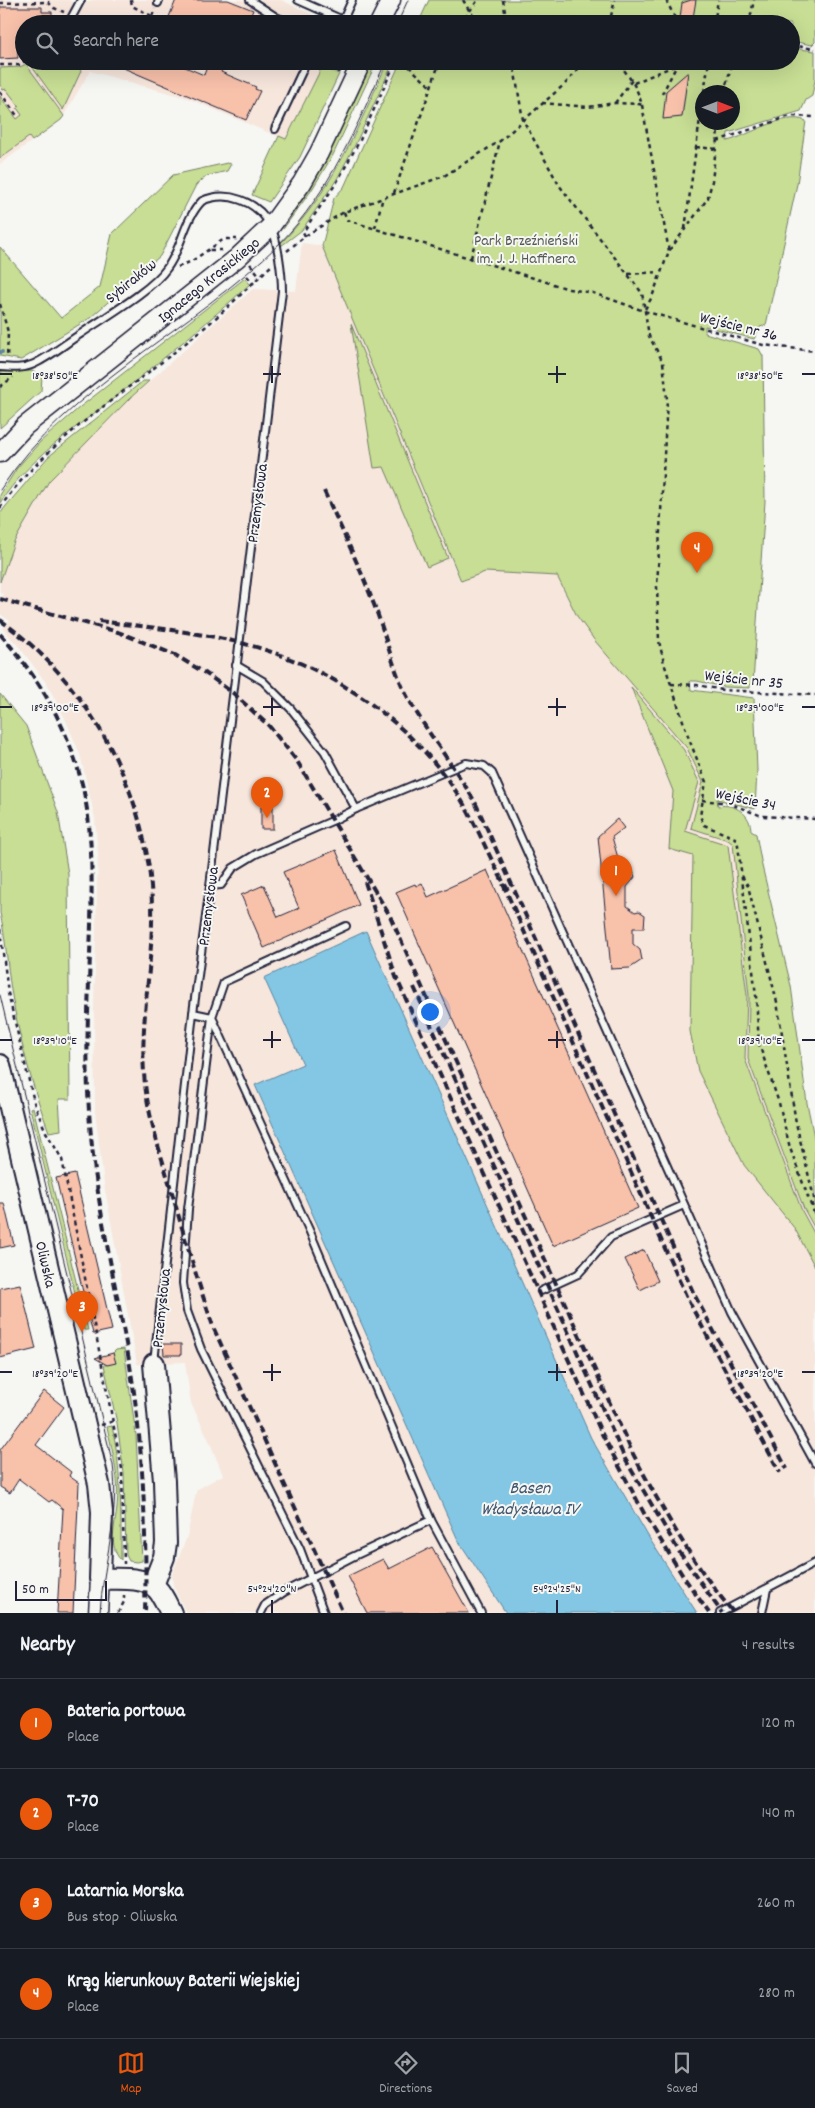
<!DOCTYPE html>
<meta charset="utf-8">
<style>
:root{--surface:#171b24;--page:#242831;--text:#f1f3f6;--muted:#9ea1a6;--line:#363941;--accent:#ea580c}
body{margin:0;font-family:Dekko,sans-serif;background:var(--page);color:var(--text)}
.compass{position:absolute;left:695px;top:85px;width:45px;height:45px;border-radius:50%;background:var(--surface);box-shadow:0 5px 20px #0002;rotate:90deg}
.scale{position:absolute;left:15px;bottom:12px;width:92px;box-sizing:border-box;padding-left:5px;border:2px solid #22223b;border-top:0;font-size:14px;line-height:18px;white-space:nowrap;color:#22223b;-webkit-text-stroke:4px #f6f6f2;paint-order:stroke}
.you{position:absolute;left:429px;top:1011px;width:18px;height:18px;margin:-12px;border:4px solid #fff;border-radius:50%;background:#1a73e8;box-shadow:0 0 0 8px #1a73e833}
.badge{display:grid;place-items:center;width:32px;height:32px;border-radius:50%;background:var(--accent);color:#fff;font-size:16px;font-weight:700}
.pin{position:absolute;translate:-50% -41px;filter:drop-shadow(0 1px 2px #0008)}
.pin::after{content:'';position:absolute;top:26px;width:18px;height:15px;background:inherit;clip-path:polygon(0 0,100% 0,50% 100%)}
.list{margin:0;padding:0;list-style:none}
h2{display:flex;justify-content:space-between;align-items:center;height:65px;margin:0;padding:0 20px;font-size:21px}
h2 small{font-size:16px;font-weight:400;color:var(--muted)}
.list li{display:grid;grid-template-columns:32px 1fr auto;gap:15px;align-items:center;box-sizing:border-box;height:90px;padding:0 20px;border-top:1px solid var(--line)}
.list b{display:block;font-size:19px;white-space:nowrap}
.list p{margin:0;font-size:16px;white-space:nowrap;color:var(--muted)}
.list em{font-size:16px;font-style:normal;color:var(--muted)}
.icon{flex:none;width:28px;height:28px;fill:none;stroke:currentColor;stroke-width:2;stroke-linecap:round;stroke-linejoin:round}
.map{position:relative;flex:none;width:815px;height:1613px;overflow:hidden}
.search{position:absolute;background:var(--surface);box-shadow:0 5px 20px #0002;left:15px;right:15px;top:15px;height:55px;display:flex;align-items:center;gap:12px;box-sizing:border-box;padding:0 18px;border-radius:28px;color:var(--muted);font-size:19px}
.sheet{height:425px;background:var(--surface)}
nav{display:flex;justify-content:space-around;align-items:center;box-sizing:border-box;height:70px;border-top:1px solid var(--line);background:var(--surface);font-size:14px;color:var(--muted)}
nav a{display:grid;justify-items:center;gap:2px}
nav .on{color:var(--accent)}
.map>svg:first-child{display:block}
.built{fill:#f7e6dc}
.green{fill:#c7de94;stroke:#748068;fill-rule:evenodd}
.water{fill:#83c7e4;stroke:#5c85a0}
.lines{fill:none;stroke-linecap:round;stroke-linejoin:round}
.stream{stroke:#5c85a0;stroke-width:4}
.building{fill:#f8c1aa;stroke:#22223b}
.lane-casing{stroke:#22223b;stroke-width:10}
.secondary-casing{stroke:#22223b;stroke-width:21}
.primary-casing{stroke:#22223b;stroke-width:24}
.path{stroke:#22223b;stroke-width:2.5;stroke-dasharray:4 4;stroke-linecap:butt}
.lane{stroke:#f6f6f2;stroke-width:6}
.secondary{stroke:#f6f6f2;stroke-width:18}
.primary{stroke:#f6f6f2;stroke-width:20}
.tram{stroke:#22223b;stroke-width:1}
.rail{stroke:#22223b;stroke-width:4;stroke-dasharray:8 4;stroke-linecap:butt}
.ticks{fill:none;stroke:#22223b;stroke-width:2}
.labels{text-anchor:middle;stroke-width:4;stroke-linejoin:round;paint-order:stroke}
.park-label{font-size:16px;fill:#545a56;stroke:#f6f6f2}
.street-label{font-size:16px;fill:#22223b;stroke:#f6f6f2}
.water-label{font-size:18px;font-style:italic;fill:#3f546e;stroke:#f6f6f2}
.ticks-label{font-size:12px;text-anchor:middle;fill:#22223b;stroke:#f6f6f2;stroke-width:4;stroke-linejoin:round;paint-order:stroke}
</style>
<div class="map">
<svg width="815" height="1613" viewBox="0 0 815 1613">
<rect width="100%" height="100%" fill="#f6f6f2"/>
<filter id="ink" filterUnits="userSpaceOnUse"><feTurbulence type="fractalNoise" baseFrequency=".02" numOctaves="2"/><feDisplacementMap in="SourceGraphic" scale="10" xChannelSelector="R" yChannelSelector="G"/><feConvolveMatrix kernelMatrix="1 2 1 2 8 2 1 2 1" color-interpolation-filters="sRGB"/></filter>
<g filter="url(#ink)">
<g class="built">
<path d="M0,0H69L82,9L88,1L95,0H281L333,24H24V61H325L286,140L187,98L90,71L61,120L0,164Z"/>
<path d="M302,243L322,246L460,581L485,572L557,576L577,616L595,641L687,748L703,782L691,828L728,840L733,843L749,996L748,1059L804,1209L815,1229V1613H186L173,1585L172,1574L187,1537L196,1492L198,1489L223,1475L209,1440L191,1403L185,1362L137,1364L104,1184L95,1111L94,1009L98,854L95,818L80,754L65,718L47,684L21,649L3,629L10,621L0,614V602L3,594L0,593V582L14,542L49,481L128,400L253,289L296,291Z"/>
</g>
<g class="green">
<path d="M429,0H815V42L812,45L791,41V24H418Z"/>
<path d="M791,48L815,51V80L812,96L806,100L801,111L728,133L727,141C749,136 784,111 806,121L797,184L766,325L760,327L754,339L705,326V333L759,349L763,356L765,501L753,683L750,685V688L724,687L697,681H690L691,690L754,698L757,770L755,809L717,799L718,806C735,803 751,814 751,831L756,834L762,866L791,986L807,1103L815,1142V1229L804,1209L748,1059L749,996L733,844L728,840L691,828L703,782L687,748L595,641L577,616L557,576L485,572L461,581L322,246L334,198L344,187L401,61H791ZM702,92H732V122H702Z"/>
<path d="M33,61H74L81,71L63,110L30,64Z"/>
<path d="M369,61H377L333,155L311,191L283,229L310,185Z"/>
<path d="M388,61H394L355,145L337,179L302,230L281,246V243C334,189 357,129 388,61Z"/>
<path d="M26,64L64,116L61,120L32,141L29,137L0,158V96L17,119L22,115L17,108L19,106L6,89L3,90L0,85V68L20,67Z"/>
<path d="M322,67L339,74L300,157L269,202L252,195L279,136L286,139Z"/>
<path d="M227,163L231,164L227,171L207,176L196,185L160,256L90,318L21,360L0,356V247L61,318L100,287L112,234L173,175Z"/>
<path d="M245,278L250,284C207,323 163,359 118,395C76,428 29,458 0,503V495L17,468L40,442L80,407Z"/>
<path d="M351,324L448,558L427,567L384,467L374,468Z"/>
<path d="M32,371L42,377L41,391L0,428V372Z"/>
<path d="M143,381H149L128,400L49,481L14,542L0,582V514L6,506L48,457Z"/>
<path d="M631,687L684,750L699,782L685,831L728,845L747,995L745,1059L802,1211L815,1235V1267L795,1229L744,1165L698,1071L690,1031L693,856L669,849L673,791Z"/>
<path d="M0,694L26,726L58,812L68,874L70,1099H59L61,1130L49,1132C32,1086 19,1038 11,990C7,964 6,939 0,913Z"/>
<path d="M33,1107L88,1330H84L30,1108Z"/>
<path d="M124,1349L136,1435L142,1561L136,1562L129,1561L126,1555L124,1473L117,1423L104,1365L115,1363L113,1353L116,1350Z"/>
<path d="M112,1426C122,1471 121,1515 121,1560C108,1547 115,1525 117,1508C120,1481 113,1453 107,1427Z"/>
</g>
<path class="water" d="M366,931L591,1438L651,1541L697,1613H506L458,1540L255,1085L303,1064L264,978Z"/>
<g class="lines">
<path class="stream" d="M0,352H2"/>
</g>
<g class="building">
<path d="M176,0H228L253,10L247,24H166Z"/>
<path d="M691,0H696L693,18H680L682,3Z"/>
<path d="M0,7H42V12H52V24H24V42H17L18,58L0,59Z"/>
<path d="M107,61H171L204,75L209,61H225L221,72L256,87L255,89L260,91L246,120Z"/>
<path d="M688,72L682,117L663,119L666,91Z"/>
<rect x="261" y="807" width="12" height="22"/>
<path d="M617,819L624,828L612,837L618,858L624,865L632,868L635,877L627,887V906L635,912L639,911L645,915L644,928H633V944L640,950L642,960L630,968L611,969L598,836Z"/>
<path d="M336,850L359,905L264,948L241,895L264,885L278,917L299,908L283,872Z"/>
<path d="M487,870L638,1208L553,1246L396,892L415,884L416,886L422,883L428,897Z"/>
<path d="M75,1174L112,1330L93,1334L56,1178Z"/>
<path d="M0,1203H4L14,1245L0,1248Z"/>
<path d="M644,1250L658,1281L640,1290L625,1259Z"/>
<path d="M20,1284L36,1349L0,1358V1288Z"/>
<path d="M163,1344H181V1355H164Z"/>
<path d="M113,1353L116,1363L107,1365L95,1358Z"/>
<path d="M44,1391L64,1407L36,1445L71,1472L69,1476L79,1483L73,1613H57L63,1509L52,1500L49,1502L19,1479L10,1493L0,1487V1450Z"/>
<path d="M432,1547L469,1613H367L348,1576L383,1559L389,1569Z"/>
</g>
<g class="lines">
<defs>
<g id="lane">
<path d="M250,0L276,17L293,24"/>
<path d="M298,0L343,20L352,0"/>
<path d="M158,3L159,0"/>
<path d="M68,24L81,0"/>
<path d="M275,129L307,61"/>
<path d="M0,367C12,368 23,369 34,364C51,356 66,343 82,333C105,317 152,290 167,268C182,248 184,219 202,201C227,190 257,201 270,225C278,239 282,275 282,291L210,886L193,1013L154,1362"/>
<path d="M236,665L263,681L291,709L325,752L356,809L466,763L484,766L492,773L732,1312L815,1463"/>
<path d="M210,886L221,885L233,868L256,854L334,820L356,809"/>
<path d="M193,1013L212,1017L310,1232L431,1520"/>
<path d="M541,1291L578,1274L611,1237L684,1205"/>
<path d="M261,1613L265,1605L284,1592L352,1557L431,1520L481,1613"/>
<path d="M324,1613L300,1549L201,1349L187,1311L183,1283L188,1209L212,1017L224,982L346,926"/>
<path d="M720,1613L815,1563"/>
<path d="M762,1613L767,1589"/>
</g>
<g id="secondary">
<path d="M379,24L391,0"/>
<path d="M0,453L25,426L237,258L271,226L302,183L319,153L362,61"/>
<path d="M98,1613L100,1579"/>
</g>
<g id="primary">
<path d="M0,1065L99,1484L102,1512L100,1579C117,1579 145,1576 157,1589C163,1595 167,1605 171,1613"/>
<path d="M153,1585L164,1557L166,1543L164,1481L154,1364"/>
</g>
</defs>
<use href="#lane" class="lane-casing"/>
<use href="#secondary" class="secondary-casing"/>
<use href="#primary" class="primary-casing"/>
<g class="path">
<path d="M131,0L132,6L152,16"/>
<path d="M463,0L470,12L482,24"/>
<path d="M503,0L507,24"/>
<path d="M666,0L678,24"/>
<path d="M0,3L48,2L54,8L64,12"/>
<path d="M149,24L155,9"/>
<path d="M460,24L478,0"/>
<path d="M609,24L615,0"/>
<path d="M714,24L718,0"/>
<path d="M749,24L754,0"/>
<path d="M791,45L815,49"/>
<path d="M315,61L342,73"/>
<path d="M403,61L431,87"/>
<path d="M513,61L523,120L559,185L642,293L649,336L663,362L667,399L657,587L659,641L664,663L689,739L706,782L700,816L704,825L735,838L738,845L756,996L759,1044L779,1103L790,1148L815,1216"/>
<path d="M0,65H20L25,61"/>
<path d="M634,83L676,65L708,63"/>
<path d="M0,92L18,117"/>
<path d="M704,92L709,61"/>
<path d="M724,92L733,61"/>
<path d="M662,94L679,61"/>
<path d="M542,103L588,107L615,103L639,104L642,105C637,87 629,75 616,61"/>
<path d="M615,103L632,80"/>
<path d="M642,105L669,251"/>
<path d="M717,141L790,116L815,117"/>
<path d="M696,147L716,149"/>
<path d="M394,193L440,61"/>
<path d="M344,212L347,220L569,289L593,293L644,311L763,345L815,351"/>
<path d="M375,228L383,197"/>
<path d="M685,229L702,104"/>
<path d="M305,236L303,232L337,182L360,140L396,61"/>
<path d="M210,250H224"/>
<path d="M287,251L305,236L344,212L444,176L500,141L566,83L585,61"/>
<path d="M471,258L500,141"/>
<path d="M250,264L260,276"/>
<path d="M178,267L192,261L224,239H237"/>
<path d="M628,274L660,272"/>
<path d="M247,276L254,284"/>
<path d="M0,304L8,332L7,358"/>
<path d="M645,309L652,297L669,251L708,198L712,181L719,122"/>
<path d="M0,387L13,377"/>
<path d="M0,508C46,440 130,390 193,337C221,315 246,289 272,265"/>
<path d="M671,684L697,685L723,690L815,695"/>
<path d="M702,800L728,803L762,816L815,819"/>
<path d="M742,876L748,886L777,1002L796,1123L814,1198L812,1207"/>
<path d="M0,929L8,993L35,1106L46,1132L62,1159L122,1469L124,1564"/>
<path d="M101,1425L114,1421"/>
<path d="M118,1613L124,1602V1595"/>
</g>
<use href="#lane" class="lane"/>
<use href="#secondary" class="secondary"/>
<use href="#primary" class="primary"/>
<g class="tram">
<path d="M397,24L408,0"/>
<path d="M0,490C68,385 193,330 280,243C330,192 357,125 386,61"/>
<path d="M0,995L113,1465C120,1515 103,1563 100,1613"/>
</g>
<g class="rail">
<path d="M324,491C341,528 359,565 373,602C385,632 391,663 405,692C425,731 454,765 476,804L694,1294L787,1469"/>
<path d="M0,599L42,611"/>
<path d="M35,609L118,632L175,655L205,673L233,693L269,726L297,761L390,916L632,1452C661,1507 693,1565 734,1613"/>
<path d="M0,620C95,687 155,806 152,922C151,976 139,1030 145,1084C149,1120 161,1155 171,1189C184,1236 198,1283 214,1329L343,1613"/>
<path d="M99,621C146,627 194,631 241,643C326,664 405,717 455,790C476,821 488,857 508,890"/>
<path d="M0,634C41,680 69,729 83,788C93,833 92,878 91,924C89,995 84,1066 91,1136C98,1213 117,1290 130,1366C143,1444 147,1534 145,1613"/>
<path d="M365,882L396,977L602,1434L645,1515L683,1576L709,1613"/>
<path d="M503,884L687,1298L780,1473"/>
<path d="M414,987L625,1459L680,1553L722,1613"/>
</g>
</g>
</g>
<path class="ticks" d="M272,366V383M557,366V383M0,374H12M263,374H281M548,374H566M802,374H815M272,698V716M557,698V716M0,707H12M263,707H281M548,707H566M802,707H815M272,1031V1048M557,1031V1048M0,1040H12M263,1040H281M548,1040H566M802,1040H815M272,1364V1381M557,1364V1381M0,1372H12M263,1372H281M548,1372H566M802,1372H815M272,1600V1613M557,1600V1613"/>
<g class="labels">
<g class="park-label">
<text x="526" y="245">Park Brzeźnieński<tspan x="526" dy="18">im. J. J. Haffnera</tspan></text>
</g>
<g class="street-label">
<text transform="translate(208 279) rotate(-39)" y="6">Ignacego Krasickiego</text>
<text transform="translate(130 280) rotate(-39)" y="6">Sybiraków</text>
<text transform="translate(739 325) rotate(14)" y="6">Wejście nr 36</text>
<text transform="translate(256 503) rotate(-83)" y="6">Przemysłowa</text>
<text transform="translate(744 678) rotate(6)" y="6">Wejście nr 35</text>
<text transform="translate(746 798) rotate(12)" y="6">Wejście 34</text>
<text transform="translate(207 906) rotate(-83)" y="6">Przemysłowa</text>
<text transform="translate(47 1264) rotate(77)" y="6">Oliwska</text>
<text transform="translate(160 1308) rotate(-84)" y="6">Przemysłowa</text>
</g>
<g class="water-label">
<text x="530" y="1493">Basen<tspan x="530" dy="21">Władysława IV</tspan></text>
</g>
</g>
<g class="ticks-label">
<text x="55" y="379">18°38'50"E</text>
<text x="760" y="379">18°38'50"E</text>
<text x="760" y="711">18°39'00"E</text>
<text x="55" y="711">18°39'00"E</text>
<text x="55" y="1044">18°39'10"E</text>
<text x="760" y="1044">18°39'10"E</text>
<text x="55" y="1377">18°39'20"E</text>
<text x="760" y="1377">18°39'20"E</text>
<text x="272" y="1592">54°24'20"N</text>
<text x="557" y="1592">54°24'25"N</text>
</g>
</svg>
<svg class="compass" viewBox="-18 -18 36 36"><path d="M0-13l5 13h-10z" fill="#e53935"/><path d="M0 13l5-13h-10z" fill="#9ea1a6"/></svg>
<div class="scale">50 m</div>
<div class="you"></div>
<div class="pin badge" style="left:616px;top:896px">1</div>
<div class="pin badge" style="left:267px;top:818px">2</div>
<div class="pin badge" style="left:82px;top:1332px">3</div>
<div class="pin badge" style="left:697px;top:573px">4</div>
<div class="search"><svg class="icon" aria-label="search" viewBox="0 0 24 24"><circle cx="10" cy="10" r="6"/><path d="M15 15l6 6"/></svg>Search here</div>
</div>
<section class="sheet">
<h2>Nearby<small>4 results</small></h2>
<ul class="list">
<li><span class="badge">1</span><div><b>Bateria portowa</b><p>Place</p></div><em>120 m</em></li>
<li><span class="badge">2</span><div><b>T-70</b><p>Place</p></div><em>140 m</em></li>
<li><span class="badge">3</span><div><b>Latarnia Morska</b><p>Bus stop · Oliwska</p></div><em>260 m</em></li>
<li><span class="badge">4</span><div><b>Krąg kierunkowy Baterii Wiejskiej</b><p>Place</p></div><em>280 m</em></li>
</ul>
</section>
<nav>
<a class="on"><svg class="icon" aria-label="map" viewBox="0 0 24 24"><path d="M3 6l6-2 6 2 6-2v14l-6 2-6-2-6 2zM9 4v14M15 6v14"/></svg>Map</a>
<a><svg class="icon" aria-label="directions" viewBox="0 0 24 24"><path d="M12 3l9 9-9 9-9-9zM9 14v-3h6M13 9l2 2-2 2"/></svg>Directions</a>
<a><svg class="icon" aria-label="saved" viewBox="0 0 24 24"><path d="M7 4h10v16l-5-4-5 4z"/></svg>Saved</a>
</nav>
